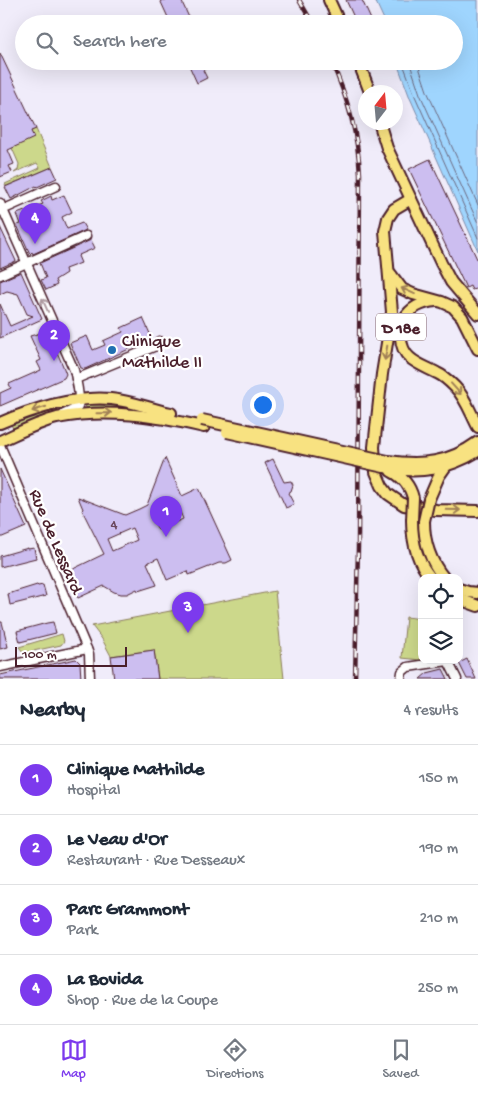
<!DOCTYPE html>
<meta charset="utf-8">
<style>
:root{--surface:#fff;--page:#f2f2f3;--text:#1f2937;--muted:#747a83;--line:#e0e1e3;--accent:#7c3aed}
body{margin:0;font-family:"Gochi Hand",sans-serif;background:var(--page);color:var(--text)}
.controls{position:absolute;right:15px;bottom:15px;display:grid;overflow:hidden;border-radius:10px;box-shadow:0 5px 20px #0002}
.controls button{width:45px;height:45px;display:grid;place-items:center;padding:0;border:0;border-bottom:1px solid var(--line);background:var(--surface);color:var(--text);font:25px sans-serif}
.compass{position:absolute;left:358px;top:85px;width:45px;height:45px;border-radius:50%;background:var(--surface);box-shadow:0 5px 20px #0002;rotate:16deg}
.scale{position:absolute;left:15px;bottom:12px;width:112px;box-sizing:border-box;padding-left:5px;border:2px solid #4a1f2b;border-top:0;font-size:14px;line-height:18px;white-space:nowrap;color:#4a1f2b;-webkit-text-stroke:4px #fff;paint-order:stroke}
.you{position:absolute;left:262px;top:404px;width:18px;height:18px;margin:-12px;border:4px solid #fff;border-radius:50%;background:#1a73e8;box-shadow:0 0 0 8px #1a73e833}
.badge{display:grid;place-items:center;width:32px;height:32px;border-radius:50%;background:var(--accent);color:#fff;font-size:16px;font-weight:700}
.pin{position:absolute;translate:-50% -41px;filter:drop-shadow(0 1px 2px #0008)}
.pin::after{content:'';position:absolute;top:26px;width:18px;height:15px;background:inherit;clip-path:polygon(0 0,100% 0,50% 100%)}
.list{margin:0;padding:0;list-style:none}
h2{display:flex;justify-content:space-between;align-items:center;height:65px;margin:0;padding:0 20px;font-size:21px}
h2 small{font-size:16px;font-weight:400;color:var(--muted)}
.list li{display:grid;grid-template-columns:32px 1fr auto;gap:15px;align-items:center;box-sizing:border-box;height:70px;padding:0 20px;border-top:1px solid var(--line)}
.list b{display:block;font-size:19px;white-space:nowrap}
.list p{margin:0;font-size:16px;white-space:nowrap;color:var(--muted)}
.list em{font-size:16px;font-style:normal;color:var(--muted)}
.icon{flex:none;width:28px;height:28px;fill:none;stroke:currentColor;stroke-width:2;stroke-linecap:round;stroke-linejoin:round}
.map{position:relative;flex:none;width:478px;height:679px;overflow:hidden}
.search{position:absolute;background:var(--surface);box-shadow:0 5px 20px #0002;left:15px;right:15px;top:15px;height:55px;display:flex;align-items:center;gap:12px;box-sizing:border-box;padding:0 18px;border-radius:28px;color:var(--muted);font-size:19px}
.sheet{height:345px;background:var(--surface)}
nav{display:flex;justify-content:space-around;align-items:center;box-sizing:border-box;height:70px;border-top:1px solid var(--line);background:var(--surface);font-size:14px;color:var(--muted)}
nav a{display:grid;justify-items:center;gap:2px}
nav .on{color:var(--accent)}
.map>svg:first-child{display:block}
.green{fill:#ccd88b;stroke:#8b7c5b}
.water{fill:#9fd5fe;stroke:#7d8caa}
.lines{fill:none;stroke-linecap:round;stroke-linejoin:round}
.shore{stroke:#6c687f;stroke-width:1}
.building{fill:#ccbef0;stroke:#4a1f2b;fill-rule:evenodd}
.minor-casing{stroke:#4a1f2b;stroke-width:11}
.major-casing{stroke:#4a1f2b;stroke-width:14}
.minor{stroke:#fff;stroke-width:8}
.major{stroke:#f8e281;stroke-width:10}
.rail-casing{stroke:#4a1f2b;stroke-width:4.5}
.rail{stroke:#fff;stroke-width:2.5;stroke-dasharray:8;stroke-linecap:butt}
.major-bridge-casing{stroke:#4a1f2b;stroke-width:14;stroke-linecap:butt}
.major-bridge{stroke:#f8e281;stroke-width:10}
.oneway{stroke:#a18056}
.oneway2{stroke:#ae9aa0}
.poi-dot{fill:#1f6fb2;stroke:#fff;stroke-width:2}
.labels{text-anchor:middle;stroke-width:4.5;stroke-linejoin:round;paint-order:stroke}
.number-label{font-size:15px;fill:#6a475c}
.shield{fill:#fff;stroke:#80626b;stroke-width:1}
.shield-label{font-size:16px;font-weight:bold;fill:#4a1f2b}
.poi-label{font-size:18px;fill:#4a1f2b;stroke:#fff;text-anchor:start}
.street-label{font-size:18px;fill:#4a1f2b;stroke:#fff}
</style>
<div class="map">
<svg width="478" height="679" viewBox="0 0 478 679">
<rect width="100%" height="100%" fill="#f0ecfa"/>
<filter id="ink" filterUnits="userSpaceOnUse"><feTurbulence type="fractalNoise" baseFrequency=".02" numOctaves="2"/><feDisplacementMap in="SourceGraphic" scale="10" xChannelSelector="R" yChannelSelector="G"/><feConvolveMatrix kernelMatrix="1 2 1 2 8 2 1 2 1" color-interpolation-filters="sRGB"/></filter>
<g filter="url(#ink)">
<g class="green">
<path d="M36,129L52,167L6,186L5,184L40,168L37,163L14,173L18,170L19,164L8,139Z"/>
<path d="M85,405H118L150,412H88Z"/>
<path d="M69,407V409L45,416L13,429L11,424L35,415Z"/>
<path d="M275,591L284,679H158L154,650L111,656L102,639L92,626Z"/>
<path d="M406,617L422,619L421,660L402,658Z"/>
<path d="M62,634L64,641L61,645L24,653L19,647Z"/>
</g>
<path class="water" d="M375,0H478V251L410,98L397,63L401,61H454V24H386Z"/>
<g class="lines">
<g class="shore">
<path d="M402,61L415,96L478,238"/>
<path d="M409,61L420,94L478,223"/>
<path d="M417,61L427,91L478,205"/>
</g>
</g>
<g class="building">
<path d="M160,0H181L192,24H171Z"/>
<path d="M346,0H362L373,24H357Z"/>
<path d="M0,53L36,129L31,131L34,138L8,150L14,164L9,166L12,172L0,177Z"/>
<path d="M187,61H207L209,67L203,70L207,78L197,83Z"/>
<path d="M430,159L478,261V288L472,290L470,286L466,288L409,169Z"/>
<path d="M52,167L57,178L37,187L36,186L11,199L5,187Z"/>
<path d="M64,195L72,212L62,217L67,229L82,223L86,230L33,254L32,252L30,254L17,225L21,224L17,214L43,204L41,201L51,196L52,200Z"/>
<path d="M0,227L16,261L0,268Z"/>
<path d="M91,240L95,248L79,255L78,256L81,263L65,269L66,273L55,280L57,285L46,290L41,280L46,278L40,263Z"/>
<path d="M21,272L42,319L0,338V304L10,326L33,316L27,314L18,294L7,291L0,294V281Z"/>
<path d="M143,318L151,336L149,340L85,369L81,368L70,343L87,336L93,350L105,345L103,341L123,332L121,328Z"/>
<path d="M44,332L53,351L56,350L63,366L66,374L64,378L0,406V393L11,388L9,384L41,370L37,362L41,360L30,336Z"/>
<path d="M165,458L182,496L199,488L232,560L226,563H219L189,575L188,571L167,580L158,558L147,563L157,585L138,591L137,589L127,594H121L114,592L104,586L78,598L69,583L70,572L75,568L104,554L82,510L83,509L78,497L125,515L139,509L147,505ZM178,507L183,519L158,530L153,518ZM132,528L137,540L112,551L107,539Z"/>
<path d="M273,459L284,482L291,481L293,485L291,491L288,493L294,504L286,508L265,463Z"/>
<path d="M0,469L26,527L0,538Z"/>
<path d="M28,548V549L34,548L36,558L0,567V556Z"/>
<path d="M37,585L38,586L43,585L46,596L10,605L8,594Z"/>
<path d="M0,622H2L8,647L0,649Z"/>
<path d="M53,622L56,633L20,642L17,631L47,623Z"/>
<path d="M154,650L158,679H114L111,656Z"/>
<path d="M76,659L80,663L81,679H0V675Z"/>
<path d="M467,659L476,679H467L459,663Z"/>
<path d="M443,669L448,679H420L427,673Z"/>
</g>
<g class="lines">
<defs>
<g id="minor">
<path d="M0,203L74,370C76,378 81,399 78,406C75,410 68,412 64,414"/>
<path d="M0,211L56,186"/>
<path d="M0,275L86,236"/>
<path d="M76,379L156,346L159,341"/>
<path d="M0,445L87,649L89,654L90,679"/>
<path d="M0,667L87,649"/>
<path d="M401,679L402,672L408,667L448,661L457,679"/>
</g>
<g id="major">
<path d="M329,0L340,24"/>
<path d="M358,61L370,92"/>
<path d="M379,122L387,148L441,263L451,282L478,314"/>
<path d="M411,199L394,209L388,218L385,231L392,312L382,374L374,447L376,472L382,486L388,494L404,505L436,510L478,511"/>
<path d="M390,273L402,289L413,294L442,302L453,307L462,317L478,349"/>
<path d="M436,301C423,302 411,307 404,319C401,325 400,331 401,338C402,360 420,364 437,373C444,376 450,382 455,387C466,398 471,414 478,427"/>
<path d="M0,423C35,408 73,396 111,399C132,401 151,409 171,413"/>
<path d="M0,441C18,433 37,423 57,418C107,408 155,416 204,427"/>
<path d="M388,461C422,466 449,463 478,442"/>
<path d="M384,467C419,475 448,469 478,451"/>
<path d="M391,471C403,477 410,485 413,498"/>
<path d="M429,499L439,476L446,466"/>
<path d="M412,520C412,540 417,562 431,578"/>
<path d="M424,521C424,543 430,561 444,578"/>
<path d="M459,589L468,592L478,593"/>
<path d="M459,599L478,606"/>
</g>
</defs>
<use href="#minor" class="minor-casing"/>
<use href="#major" class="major-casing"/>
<use href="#minor" class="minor"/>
<use href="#major" class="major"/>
<defs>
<g id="rail">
<path d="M299,0L313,24"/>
<path d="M331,61C348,98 358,134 360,174L358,547L355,679"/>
</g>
</defs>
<use href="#rail" class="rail-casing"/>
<use href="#rail" class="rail"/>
<defs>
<g id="major-bridge">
<path d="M202,420L388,461"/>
<path d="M227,432L384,467"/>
<path d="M412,520L413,498"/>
<path d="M424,521L429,499"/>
</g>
</defs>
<use href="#major-bridge" class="major-bridge-casing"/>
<use href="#major-bridge" class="major-bridge"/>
</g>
<defs><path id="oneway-shaft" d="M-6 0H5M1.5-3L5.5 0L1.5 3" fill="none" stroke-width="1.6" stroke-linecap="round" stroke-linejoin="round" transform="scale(1.25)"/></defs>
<g class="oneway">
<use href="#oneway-shaft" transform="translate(408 291) rotate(-156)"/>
<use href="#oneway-shaft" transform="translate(386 353) rotate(100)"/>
<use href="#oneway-shaft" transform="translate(456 389) rotate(48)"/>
<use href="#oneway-shaft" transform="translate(39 409) rotate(163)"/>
<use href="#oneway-shaft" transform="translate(104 413) rotate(-1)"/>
<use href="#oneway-shaft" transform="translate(453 510) rotate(1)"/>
</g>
<use class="oneway2" href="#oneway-shaft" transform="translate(45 305) rotate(-114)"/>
</g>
<circle class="poi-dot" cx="112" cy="350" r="5"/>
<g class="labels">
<g class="number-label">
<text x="114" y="528">4</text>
</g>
<rect class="shield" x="376" y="313.5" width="50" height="27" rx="4"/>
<g class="shield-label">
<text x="401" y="333">D 18e</text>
</g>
<g class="poi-label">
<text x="122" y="346">Clinique<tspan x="122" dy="21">Mathilde II</tspan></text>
</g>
<g class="street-label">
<text transform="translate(57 541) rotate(67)" y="6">Rue de Lessard</text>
</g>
</g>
</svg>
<div class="controls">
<button><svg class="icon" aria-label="locate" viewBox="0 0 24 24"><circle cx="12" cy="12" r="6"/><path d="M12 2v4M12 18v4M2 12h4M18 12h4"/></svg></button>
<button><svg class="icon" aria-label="layers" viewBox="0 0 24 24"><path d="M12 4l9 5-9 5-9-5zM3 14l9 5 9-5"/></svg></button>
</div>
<svg class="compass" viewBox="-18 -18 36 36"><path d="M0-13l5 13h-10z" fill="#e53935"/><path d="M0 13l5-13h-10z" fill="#747a83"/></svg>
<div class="scale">100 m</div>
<div class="you"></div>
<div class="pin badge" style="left:166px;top:537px">1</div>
<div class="pin badge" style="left:54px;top:361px">2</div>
<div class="pin badge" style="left:188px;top:633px">3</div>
<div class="pin badge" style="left:35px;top:244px">4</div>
<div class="search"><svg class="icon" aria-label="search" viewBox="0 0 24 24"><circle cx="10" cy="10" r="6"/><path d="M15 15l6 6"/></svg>Search here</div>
</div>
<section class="sheet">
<h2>Nearby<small>4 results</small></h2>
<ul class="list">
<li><span class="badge">1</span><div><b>Clinique Mathilde</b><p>Hospital</p></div><em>150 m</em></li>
<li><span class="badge">2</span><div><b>Le Veau d'Or</b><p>Restaurant · Rue Desseaux</p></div><em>190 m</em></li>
<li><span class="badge">3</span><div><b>Parc Grammont</b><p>Park</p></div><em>210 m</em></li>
<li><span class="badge">4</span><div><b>La Bovida</b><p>Shop · Rue de la Coupe</p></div><em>250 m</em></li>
</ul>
</section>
<nav>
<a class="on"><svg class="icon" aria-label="map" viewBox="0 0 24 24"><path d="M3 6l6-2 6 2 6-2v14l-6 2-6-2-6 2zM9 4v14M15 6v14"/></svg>Map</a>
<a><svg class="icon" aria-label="directions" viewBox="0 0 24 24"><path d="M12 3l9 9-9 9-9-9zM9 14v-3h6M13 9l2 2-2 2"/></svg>Directions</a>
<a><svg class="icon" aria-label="saved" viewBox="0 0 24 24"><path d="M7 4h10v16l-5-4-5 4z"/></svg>Saved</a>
</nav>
